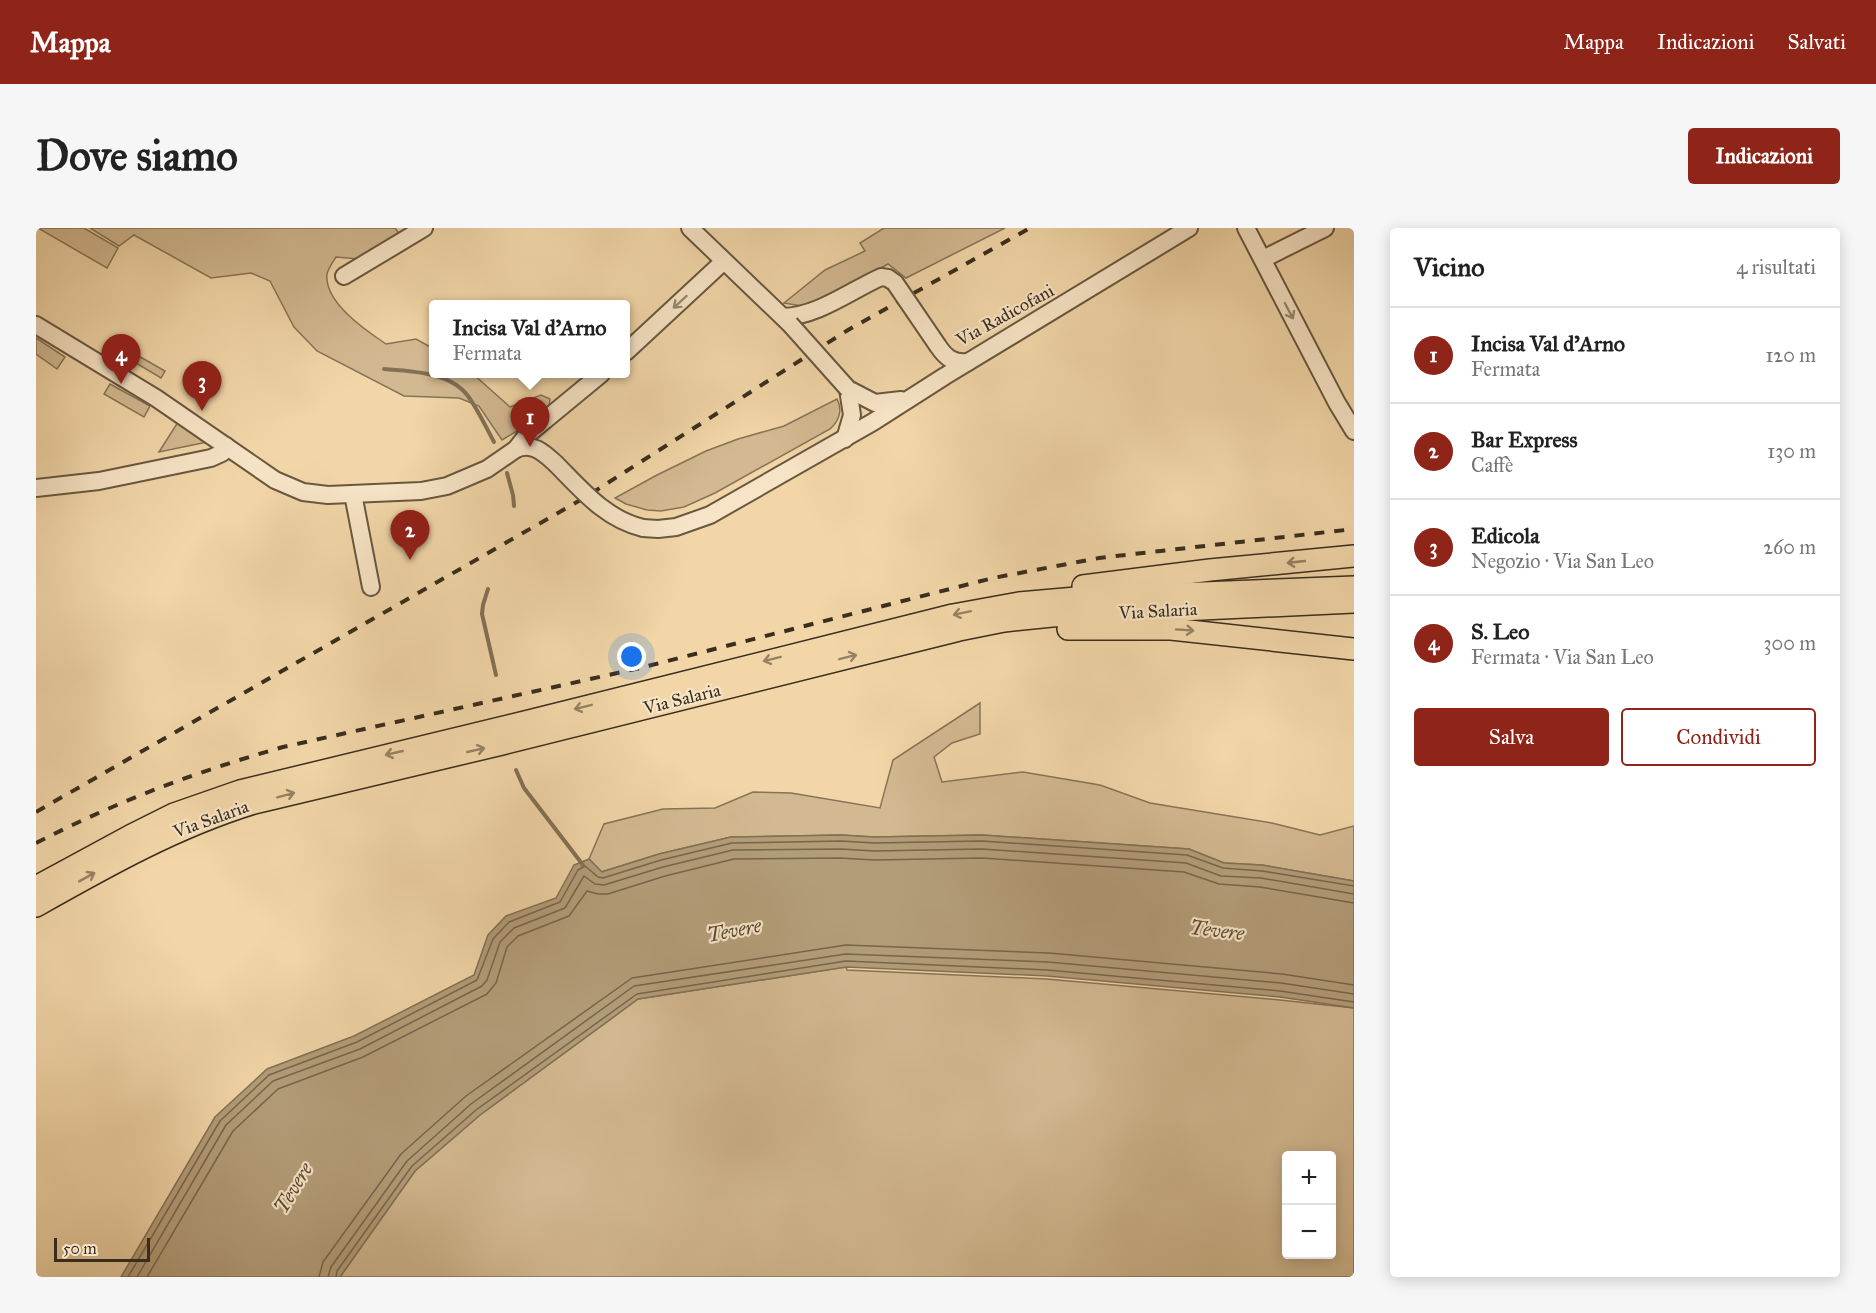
<!DOCTYPE html>
<html lang="it">
<meta charset="utf-8">
<style>
:root{--surface:#fff;--page:#f6f6f6;--text:#222;--muted:#767676;--line:#e0e0e0;--accent:#8f2418}
body{margin:0;font-family:"IM FELL Great Primer",serif;background:var(--page);color:var(--text)}
.controls{position:absolute;right:18px;bottom:18px;display:grid;overflow:hidden;border-radius:6px;box-shadow:0 3px 15px #0003}
.controls button{width:54px;height:54px;display:grid;place-items:center;padding:0;border:0;border-bottom:2px solid var(--line);background:var(--surface);color:var(--text);font:30px sans-serif}
.scale{position:absolute;left:18px;bottom:15px;width:96px;box-sizing:border-box;padding-left:6px;border:3px solid #392e1e;border-top:0;font-size:16px;line-height:21px;white-space:nowrap;color:#392e1e;-webkit-text-stroke:4px #f7e4c6;paint-order:stroke}
.you{position:absolute;left:596px;top:429px;width:21px;height:21px;margin:-15px;border:4px solid #fff;border-radius:50%;background:#1a73e8;box-shadow:0 0 0 9px #1a73e833}
.badge{display:grid;place-items:center;width:39px;height:39px;border-radius:50%;background:var(--accent);color:#fff;font-size:20px;font-weight:700}
.pin{position:absolute;translate:-50% -50px;filter:drop-shadow(0 2px 3px #0008)}
.pin::after{content:'';position:absolute;top:32px;width:21px;height:18px;background:inherit;clip-path:polygon(0 0,100% 0,50% 100%)}
.popup{position:absolute;left:393px;top:72px;width:201px;height:78px;box-sizing:border-box;display:grid;place-content:center;border-radius:6px;background:var(--surface);filter:drop-shadow(0 2px 4px #0005);font-size:20px;white-space:nowrap;color:var(--muted)}
.popup b{font-size:22px;color:var(--text)}
.popup::after{content:'';position:absolute;left:50%;top:100%;margin-left:-12px;border:12px solid transparent;border-top-color:var(--surface)}
.list{margin:0;padding:0;list-style:none}
h2{display:flex;justify-content:space-between;align-items:center;height:78px;margin:0;padding:0 24px;font-size:26px}
h2 small{font-size:20px;font-weight:400;color:var(--muted)}
.list li{display:grid;grid-template-columns:39px 1fr auto;gap:18px;align-items:center;box-sizing:border-box;height:96px;padding:0 24px;border-top:2px solid var(--line)}
.list b{display:block;font-size:22px;white-space:nowrap}
.list p{margin:0;font-size:20px;white-space:nowrap;color:var(--muted)}
.list em{font-size:20px;font-style:normal;color:var(--muted)}
.actions{display:flex;gap:12px;padding:18px 24px}
.actions a{flex:1;padding:14px 0;border:2px solid var(--accent);border-radius:6px;text-align:center;font-size:21px;color:var(--accent)}
.actions .main{background:var(--accent);color:#fff}
.map{position:relative;flex:none;width:1318px;height:1049px;overflow:hidden;border-radius:6px}
header{display:flex;align-items:center;gap:36px;box-sizing:border-box;height:84px;padding:0 30px;background:var(--accent);color:#fff}
header strong{font-size:28px}
nav{display:flex;gap:33px;margin-inline-start:auto;font-size:21px}
.intro{display:flex;align-items:center;justify-content:space-between;box-sizing:border-box;height:144px;padding:0 36px}
h1{margin:0;font-size:42px}
.button{padding:15px 27px;border-radius:6px;background:var(--accent);color:#fff;font-size:21px;font-weight:700}
main{display:flex;gap:36px;padding:0 36px}
aside{flex:1;background:var(--surface);border-radius:6px;box-shadow:0 3px 15px #0003}
.map>svg:first-child{display:block}
.green{fill:#d3b991;stroke:#867458;stroke-width:1.5;fill-rule:evenodd}
.water{fill:#b39d79;stroke:#827155;stroke-width:1.5}
.lines{fill:none;stroke-linecap:round;stroke-linejoin:round}
.shore{stroke:#76664c;stroke-width:1.5}
.stream{stroke:#827155;stroke-width:4}
.minor-casing{stroke:#675840;stroke-width:20}
.major-casing{stroke:#392e1e;stroke-width:24}
.minor{stroke:#f7e4c6;stroke-width:16}
.major{stroke:#f2d6a8;stroke-width:21}
.rail{stroke:#392e1e;stroke-width:4;stroke-dasharray:10 10;stroke-linecap:butt}
.minor-bridge-casing{stroke:#675840;stroke-width:20;stroke-linecap:butt}
.minor-bridge{stroke:#f7e4c6;stroke-width:16}
.oneway{stroke:#988972}
.oneway2{stroke:#968263}
.labels{text-anchor:middle;stroke-width:4.5;stroke-linejoin:round;paint-order:stroke}
.street-label{font-size:18px;fill:#392e1e;stroke:#f7e4c6}
.water-label{font-size:20px;font-style:italic;fill:#584a35;stroke:#f7e4c6}
</style>
<header>
<strong>Mappa</strong>
<nav><a>Mappa</a><a>Indicazioni</a><a>Salvati</a></nav>
</header>
<div class="intro"><h1>Dove siamo</h1><a class="button">Indicazioni</a></div>
<main>
<div class="map">
<svg width="1318" height="1049" viewBox="0 0 1318 1049">
<rect width="100%" height="100%" fill="#f2d6a8"/>
<filter id="stains"><feTurbulence type="fractalNoise" baseFrequency=".00333" numOctaves="4"/><feColorMatrix values="0 0 0 0 .2 0 0 0 0 .09 0 0 0 0 .02 0 0 0 .5 -.17"/></filter>
<radialGradient id="worn" r=".72"><stop offset=".6" stop-color="#630" stop-opacity="0"/><stop offset="1" stop-color="#630" stop-opacity=".3"/></radialGradient>
<g class="green">
<path d="M2,0H48L82,20L71,40Z"/>
<path d="M54,0H359L365,8L323,31L300,29C297,34 292,41 291,46C288,74 329,102 350,116L380,111L398,121V146H437L474,179L505,167L514,171L512,188L496,194L466,212L443,178L423,170L368,168L281,123L258,99L234,53L215,45L175,50L98,7L83,18Z"/>
<path d="M848,0H969L870,50L852,36L790,70L766,78L748,75L789,42L829,23L824,15Z"/>
<path d="M0,110L29,129L21,141L0,126Z"/>
<path d="M87,119L129,143L125,150L83,125Z"/>
<path d="M74,156L114,178L108,189L68,166Z"/>
<path d="M801,171C807,182 803,193 794,201L679,265L648,279L625,283L611,282L590,276L579,270L621,247L670,223L702,211L748,198Z"/>
<path d="M142,194L171,214L123,224Z"/>
<path d="M944,475V506L916,515L898,529L906,554L987,544L1064,557L1114,575L1236,595L1284,607L1318,598V653L1226,637L1188,635L1153,621L946,607L838,609L805,607L695,609L623,626L565,644L553,631L568,596L627,581L679,580L717,564L755,565L844,580L857,532Z"/>
<path d="M810,739L811,742L1011,751L1244,772L1318,780V1049H304L379,943L444,887L602,771ZM1250,928H1296V1026H1250Z"/>
</g>
<path class="water" d="M805,607L838,609L946,607L1153,621L1188,635L1226,637L1318,653V780L1244,769L1011,748L810,739L602,771L444,887L379,943L304,1049H85L179,889L231,841L318,808L438,747L452,707L470,688L520,670L538,637L553,631L566,644L623,626L695,609Z"/>
<g class="lines">
<g class="shore">
<path d="M92,1049L184,893L233,847L321,814L441,752L457,711L473,694L524,674L542,642L549,638L562,649L567,650L625,632L696,615L805,613L838,615L946,613L1151,627L1187,640L1226,643L1318,658"/>
<path d="M101,1049L190,897L237,853L324,821L446,758L451,752L464,714L478,700L529,680L548,648L559,656L568,657L627,639L697,622L805,621L838,623L946,621L1150,635L1185,648L1225,650L1318,666"/>
<path d="M111,1049L197,903L242,861L327,829L451,766L460,755L471,719L482,708L533,688L551,663L562,666H572L629,648L698,631L804,630L838,632L946,630L1148,644L1183,656L1224,659L1318,675"/>
<path d="M283,1049L287,1034L365,926L430,868L596,750L810,717L1013,725L1246,746L1318,757"/>
<path d="M292,1049L295,1039L371,933L435,876L598,758L810,726L1012,734L1245,755L1318,766"/>
<path d="M300,1049L301,1043L376,938L440,882L601,766L810,733L1011,742L1244,763L1318,774"/>
</g>
<g class="stream">
<path d="M348,141C376,143 414,144 432,168C442,182 450,199 458,214"/>
<path d="M471,245L477,267L478,278"/>
<path d="M452,361L447,377L446,386L460,447"/>
<path d="M480,542L488,560L547,637"/>
</g>
<defs>
<g id="minor">
<path d="M654,0L754,96"/>
<path d="M1210,0L1301,175L1318,203"/>
<path d="M1227,31L1289,0"/>
<path d="M308,48L388,0"/>
<path d="M747,89C782,88 814,63 845,49L852,50L859,55"/>
<path d="M0,97L120,170L239,252L267,264L292,267L385,263L411,258L451,241L480,221L491,207L565,146"/>
<path d="M902,118C910,130 918,136 932,134"/>
<path d="M590,124L687,34"/>
<path d="M812,161L839,175L865,172"/>
<path d="M809,211L816,187L812,161"/>
<path d="M480,221C496,214 507,224 519,235"/>
<path d="M0,260L63,253L175,230L186,225L190,218"/>
<path d="M317,266L335,359"/>
<path d="M607,300L622,301L640,299L674,287L837,194L909,148L1153,0"/>
</g>
<g id="major">
<path d="M1047,358L1174,342L1318,328"/>
<path d="M1032,401H1135L1318,421"/>
<path d="M0,659L94,608L138,586L204,563L497,492L917,387L983,375L1040,370L1318,359"/>
<path d="M0,678C71,638 140,599 218,575L466,516L923,402L968,393L1016,388L1318,374"/>
</g>
</defs>
<use href="#minor" class="minor-casing"/>
<use href="#major" class="major-casing"/>
<use href="#minor" class="minor"/>
<use href="#major" class="major"/>
<g class="rail">
<path d="M0,584L548,270L812,102L994,0"/>
<path d="M0,615C82,573 159,544 247,519L604,440L957,350L1063,330L1318,301"/>
</g>
<defs>
<g id="minor-bridge">
<path d="M859,55L902,118"/>
<path d="M754,96L812,161"/>
<path d="M519,235C545,261 569,291 607,300"/>
</g>
</defs>
<use href="#minor-bridge" class="minor-bridge-casing"/>
<use href="#minor-bridge" class="minor-bridge"/>
</g>
<defs><path id="oneway-shaft" d="M-6 0H5M1.5-3L5.5 0L1.5 3" fill="none" stroke-width="1.6" stroke-linecap="round" stroke-linejoin="round" transform="scale(1.5)"/></defs>
<g class="oneway">
<use href="#oneway-shaft" transform="translate(644 74) rotate(138)"/>
<use href="#oneway-shaft" transform="translate(1253 83) rotate(62)"/>
</g>
<g class="oneway2">
<use href="#oneway-shaft" transform="translate(1260 334) rotate(174)"/>
<use href="#oneway-shaft" transform="translate(926 385) rotate(168)"/>
<use href="#oneway-shaft" transform="translate(1149 402) rotate(4)"/>
<use href="#oneway-shaft" transform="translate(812 429) rotate(-14)"/>
<use href="#oneway-shaft" transform="translate(736 431) rotate(166)"/>
<use href="#oneway-shaft" transform="translate(547 479) rotate(166)"/>
<use href="#oneway-shaft" transform="translate(440 522) rotate(-13)"/>
<use href="#oneway-shaft" transform="translate(358 525) rotate(167)"/>
<use href="#oneway-shaft" transform="translate(250 567) rotate(-15)"/>
<use href="#oneway-shaft" transform="translate(51 649) rotate(-29)"/>
</g>
<g class="labels">
<g class="street-label">
<text transform="translate(969 87) rotate(-29)" y="6">Via Radicofani</text>
<text transform="translate(1122 383) rotate(-3)" y="6">Via Salaria</text>
<text transform="translate(646 471) rotate(-14)" y="6">Via Salaria</text>
<text transform="translate(175 591) rotate(-20)" y="6">Via Salaria</text>
</g>
<g class="water-label">
<text transform="translate(698 702) rotate(-11)" y="7">Tevere</text>
<text transform="translate(1181 702) rotate(7)" y="7">Tevere</text>
<text transform="translate(257 960) rotate(-59)" y="7">Tevere</text>
</g>
</g>
<rect width="100%" height="100%" filter="url(#stains)"/>
<rect width="100%" height="100%" fill="url(#worn)"/>
</svg>
<div class="controls">
<button>+</button>
<button>−</button>
</div>
<div class="scale">50 m</div>
<div class="you"></div>
<div class="pin badge" style="left:494px;top:219px">1</div>
<div class="popup"><b>Incisa Val d'Arno</b>Fermata</div>
<div class="pin badge" style="left:374px;top:332px">2</div>
<div class="pin badge" style="left:166px;top:183px">3</div>
<div class="pin badge" style="left:85px;top:156px">4</div>
</div>
<aside>
<h2>Vicino<small>4 risultati</small></h2>
<ul class="list">
<li><span class="badge">1</span><div><b>Incisa Val d'Arno</b><p>Fermata</p></div><em>120 m</em></li>
<li><span class="badge">2</span><div><b>Bar Express</b><p>Caffè</p></div><em>130 m</em></li>
<li><span class="badge">3</span><div><b>Edicola</b><p>Negozio · Via San Leo</p></div><em>260 m</em></li>
<li><span class="badge">4</span><div><b>S. Leo</b><p>Fermata · Via San Leo</p></div><em>300 m</em></li>
</ul>
<div class="actions"><a class="main">Salva</a><a>Condividi</a></div>
</aside>
</main>
